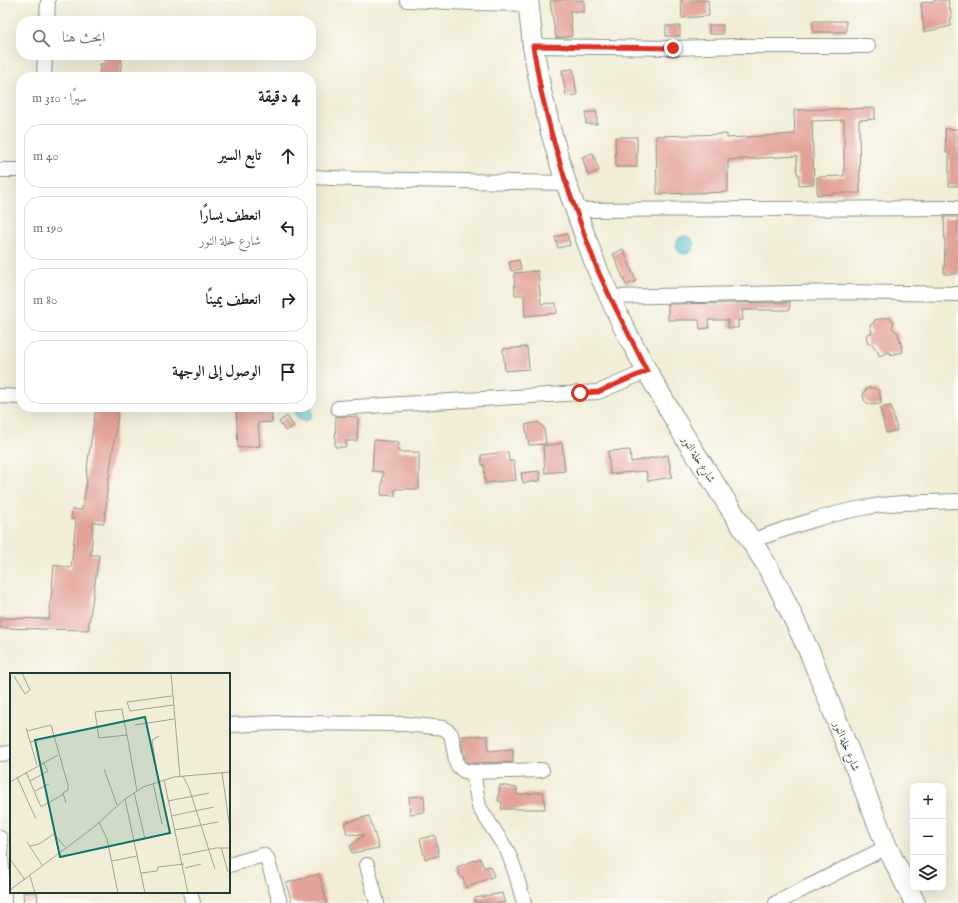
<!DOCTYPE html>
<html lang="ar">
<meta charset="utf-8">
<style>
:root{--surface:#fff;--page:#f6f6f6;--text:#222;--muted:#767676;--line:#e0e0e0}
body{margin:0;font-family:"IM FELL English",Amiri,serif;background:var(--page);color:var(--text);direction:rtl}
.controls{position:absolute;right:12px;bottom:12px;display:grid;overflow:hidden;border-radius:8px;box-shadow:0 4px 16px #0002}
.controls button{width:36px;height:36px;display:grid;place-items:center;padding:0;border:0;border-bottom:1px solid var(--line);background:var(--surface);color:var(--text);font:20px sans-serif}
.stop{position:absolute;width:12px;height:12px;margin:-9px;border:3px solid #d93025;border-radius:50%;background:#fff}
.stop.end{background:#d93025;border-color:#fff;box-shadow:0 1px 4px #0008}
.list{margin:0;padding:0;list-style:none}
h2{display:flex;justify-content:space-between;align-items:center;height:52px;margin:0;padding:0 16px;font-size:17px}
h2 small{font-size:13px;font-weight:400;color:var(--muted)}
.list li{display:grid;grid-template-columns:26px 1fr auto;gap:12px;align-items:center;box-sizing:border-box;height:64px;margin:0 8px 8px;padding:0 8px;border:1px solid var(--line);border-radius:16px}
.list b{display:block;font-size:15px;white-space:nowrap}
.list p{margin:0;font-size:13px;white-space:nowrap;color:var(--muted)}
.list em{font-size:13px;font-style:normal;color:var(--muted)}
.icon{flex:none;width:22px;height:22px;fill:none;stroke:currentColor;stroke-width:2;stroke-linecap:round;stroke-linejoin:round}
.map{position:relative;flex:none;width:958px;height:903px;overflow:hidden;direction:ltr}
.search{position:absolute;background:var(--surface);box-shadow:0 4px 16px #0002;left:16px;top:16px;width:300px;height:44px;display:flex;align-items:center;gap:10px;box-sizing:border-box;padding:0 14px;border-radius:16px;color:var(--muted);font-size:15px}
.panel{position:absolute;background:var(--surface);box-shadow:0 4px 16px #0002;left:16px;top:72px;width:300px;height:340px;border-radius:16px;direction:rtl}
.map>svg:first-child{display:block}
.water{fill:#5bc8d1;stroke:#3d8282}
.building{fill:#e3a299}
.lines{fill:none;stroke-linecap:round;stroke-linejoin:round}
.street-casing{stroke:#889586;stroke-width:16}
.secondary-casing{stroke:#889586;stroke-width:22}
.street{stroke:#fff;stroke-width:14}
.secondary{stroke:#fff;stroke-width:20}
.route{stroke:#d93025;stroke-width:5}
.labels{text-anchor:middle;stroke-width:3.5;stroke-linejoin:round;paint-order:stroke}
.street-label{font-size:11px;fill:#1f3d34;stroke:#fdfcf7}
.inset-road{fill:none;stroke:#9da796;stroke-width:1}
.view{fill:#0f766e;fill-opacity:0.15;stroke:#0f766e;stroke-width:2}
.inset-edge{fill:none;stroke:#1f3d34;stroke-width:2}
</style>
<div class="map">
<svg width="958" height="903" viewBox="0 0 958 903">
<rect width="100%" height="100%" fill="#fdfcf7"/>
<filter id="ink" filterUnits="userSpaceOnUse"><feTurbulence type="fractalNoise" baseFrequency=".025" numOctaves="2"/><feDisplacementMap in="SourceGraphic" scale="8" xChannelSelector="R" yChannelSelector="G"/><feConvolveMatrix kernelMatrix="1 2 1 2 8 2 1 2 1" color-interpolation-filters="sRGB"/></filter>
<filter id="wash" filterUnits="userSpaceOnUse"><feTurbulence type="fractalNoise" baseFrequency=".012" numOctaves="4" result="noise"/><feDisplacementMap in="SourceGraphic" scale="16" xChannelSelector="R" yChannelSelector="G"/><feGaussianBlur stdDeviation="0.9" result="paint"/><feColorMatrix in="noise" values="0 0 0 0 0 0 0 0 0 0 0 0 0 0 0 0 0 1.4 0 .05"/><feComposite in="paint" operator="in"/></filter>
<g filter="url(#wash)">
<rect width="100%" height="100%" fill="#f1edd7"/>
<g class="water">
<circle cx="685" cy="245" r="9"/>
<path d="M297,407H311C317,420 300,427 295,413Z"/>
</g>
<g id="blocks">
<g class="building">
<path d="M566,0H584V12L570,11L572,36L556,38L550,1Z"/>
<path d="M681,0H708L709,16L682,18Z"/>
<path d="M935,0H948L952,18L950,19L951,26L924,32L921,3L935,1Z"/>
<rect x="813" y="21" width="33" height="11"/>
<rect x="709" y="25" width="14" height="9"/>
<rect x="666" y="26" width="14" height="10"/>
<path d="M105,55H122L120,77H99L100,64H104Z"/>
<path d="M573,69L577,95L566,96L562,70Z"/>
<path d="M875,108V119L859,120L860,193H834V194L817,195V177L844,176V120L812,121L814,184L799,185V174H797V156L728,160V192L657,194L656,136L727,134V138L795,134L794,110Z"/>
<rect x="586" y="112" width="11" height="12"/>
<path d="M945,129H958V186H949V153H946Z"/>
<path d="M615,137H637V167H616Z"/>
<path d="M593,153L599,171L588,175L582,157Z"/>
<path d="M944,217H958V274H944L945,246Z"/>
<path d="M567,234L570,245L558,248L555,237Z"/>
<path d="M623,249L636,281L626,285L613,254Z"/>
<path d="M519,260L521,269L511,271L509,262Z"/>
<path d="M538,271L541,304L556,303L557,313L525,316L524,295H515L514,273Z"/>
<path d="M790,302L789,310H742L743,320H738V328H728V320H708L709,328L700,329L699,320H668V304Z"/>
<path d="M890,317L894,322L892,328L898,333L903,352L891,355L890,352L879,356L878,352L872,344H868L866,335L872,333L870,325L875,322L874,320Z"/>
<path d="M527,347L529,369L505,371L503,349Z"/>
<path d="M868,388H874L879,391L880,394L881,404L871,405L866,402L864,400L863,395L864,392Z"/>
<path d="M891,406L897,430L886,433L880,408Z"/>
<path d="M96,407H119L106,498L107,499L104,523L93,522L91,555H99L88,630L0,628V618L49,619L54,565L71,568L76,520L71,519L72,509L82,510L87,480H86L88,461Z"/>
<path d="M236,407H271L272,422L258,423L260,446L238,448Z"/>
<path d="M287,416L294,426L285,431L279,422Z"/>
<path d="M336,416L358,417L357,441H346V447H335Z"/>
<path d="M538,422L544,428L546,444L529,445L525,425Z"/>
<path d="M374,440L399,442L398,452H419V489H395V496L381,495L383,472L372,471Z"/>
<path d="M562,443L565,471L545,473L543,446Z"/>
<path d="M630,450L631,462L668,455L672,477L648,481L646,471L610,474L608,451Z"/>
<path d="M508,452L509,461H514L516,480L485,483L484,465H482L481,455Z"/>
<path d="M539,471L540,481L523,483L521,473Z"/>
<path d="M462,736H488V751L513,749V762L473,763H468L465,760L462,746Z"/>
<path d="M500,785L517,788V795L543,792L545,809H501L502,802L498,801Z"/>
<path d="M424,796L425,812L410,814L409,797Z"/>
<path d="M369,816L379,848L352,853L350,846L364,835L347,834L344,823Z"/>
<path d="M435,835L439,856L425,859L420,839Z"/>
<path d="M480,858L484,868L490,866L494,876L466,888L463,878L460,876L457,867Z"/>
<path d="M319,874L327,903H292L286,883Z"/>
<path d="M23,892H37L38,903H24Z"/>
<path d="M502,893L505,903H475V898Z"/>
</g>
</g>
</g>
<g filter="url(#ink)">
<use href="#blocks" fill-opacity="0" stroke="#889586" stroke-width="1"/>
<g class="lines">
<defs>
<g id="street">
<path d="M407,0L474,3L528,4"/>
<path d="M47,21L48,0"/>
<path d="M533,46L673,48L740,46H868"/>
<path d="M44,77L45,55"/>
<path d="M0,170H21"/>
<path d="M311,177L355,179L566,183"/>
<path d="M576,210L957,208"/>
<path d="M610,297L841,292L958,294"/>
<path d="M0,396L21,397"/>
<path d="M338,408L598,392L647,371"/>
<path d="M751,541C787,528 824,515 863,508C894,502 926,502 958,501"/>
<path d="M229,725L276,723L405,724L444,728L451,734L457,765L464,771L473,772L542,770"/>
<path d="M0,754L11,753"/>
<path d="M473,772L479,807L508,852L515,871L524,903"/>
<path d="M0,838L4,903"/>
<path d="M229,865L263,855L267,858L280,903"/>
<path d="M367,865L377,903"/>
<path d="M190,892L193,903"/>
<path d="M776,903L887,847"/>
</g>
<path id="secondary" d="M528,0L533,46L541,91L551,132L566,183L585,236L598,271L624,328L647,371L686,439L766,564L780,590L810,653L887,847L915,903"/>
</defs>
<use href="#street" class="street-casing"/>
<use href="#secondary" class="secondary-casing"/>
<use href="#street" class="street"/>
<use href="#secondary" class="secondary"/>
</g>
</g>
<g class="lines" filter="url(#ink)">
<path class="route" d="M580,393L598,392L647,371L610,297L598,271L585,236L566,183L551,132L541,91L533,46L673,48"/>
</g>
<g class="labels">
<g class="street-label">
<text transform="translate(699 459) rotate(58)" y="4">شارع خلة النور</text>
<text transform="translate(847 746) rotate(68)" y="4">شارع خلة النور</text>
</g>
</g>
<g transform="translate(10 673)">
<rect width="220" height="220" fill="#f1edd7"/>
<path class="inset-road" d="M161,0L170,104M4,3L15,21L20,17L12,0M162,23L117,29L120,38L163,32M125,52L164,46M16,55L27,92M17,58L41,52L58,112V117L53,120L56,130M117,62L89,65L85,39L112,36L119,73L127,118M20,69L43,63M94,96L107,132M16,99L31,134L54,121M212,100L220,156M173,103L179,115L205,196M7,104L26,146M154,107L178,220M20,108L38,98L33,89M148,108L142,67L149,63M0,109L48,82M143,110L152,151M25,118L39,111M124,119L135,166M115,126L135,220M158,128L199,120M161,143L204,134M89,149L97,166L108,220M165,157L208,149M17,169L32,192M20,173L29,171L44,161L55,174M211,174L218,199M172,182L206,175H220M0,186L15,207M102,188L127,183M175,195L191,191M131,200L147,198L148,194L174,191M20,203L25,220M0,217L84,154L115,126L133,114L164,104L220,99"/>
<path class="view" d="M135,44L160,160L50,184L25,67Z"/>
<rect width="220" height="220" class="inset-edge"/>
</g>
</svg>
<div class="controls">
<button>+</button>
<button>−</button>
<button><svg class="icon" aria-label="layers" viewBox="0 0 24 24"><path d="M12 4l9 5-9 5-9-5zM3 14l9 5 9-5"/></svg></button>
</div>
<div class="stop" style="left:580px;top:393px"></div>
<div class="stop end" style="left:673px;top:48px"></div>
<div class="search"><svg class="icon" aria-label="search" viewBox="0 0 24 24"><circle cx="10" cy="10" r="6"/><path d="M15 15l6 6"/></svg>ابحث هنا</div>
<section class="panel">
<h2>4 دقيقة<small>سيرًا · 310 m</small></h2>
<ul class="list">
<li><svg class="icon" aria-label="ahead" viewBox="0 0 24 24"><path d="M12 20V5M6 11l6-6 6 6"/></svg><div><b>تابع السير</b></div><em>40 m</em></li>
<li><svg class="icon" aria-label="left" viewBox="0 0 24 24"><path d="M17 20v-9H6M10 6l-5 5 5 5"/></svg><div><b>انعطف يسارًا</b><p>شارع خلة النور</p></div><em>190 m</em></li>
<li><svg class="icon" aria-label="right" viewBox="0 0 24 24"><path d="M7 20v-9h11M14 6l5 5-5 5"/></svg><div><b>انعطف يمينًا</b></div><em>80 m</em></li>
<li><svg class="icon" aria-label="arrive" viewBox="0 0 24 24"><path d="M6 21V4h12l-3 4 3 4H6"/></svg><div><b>الوصول إلى الوجهة</b></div></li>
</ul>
</section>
</div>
